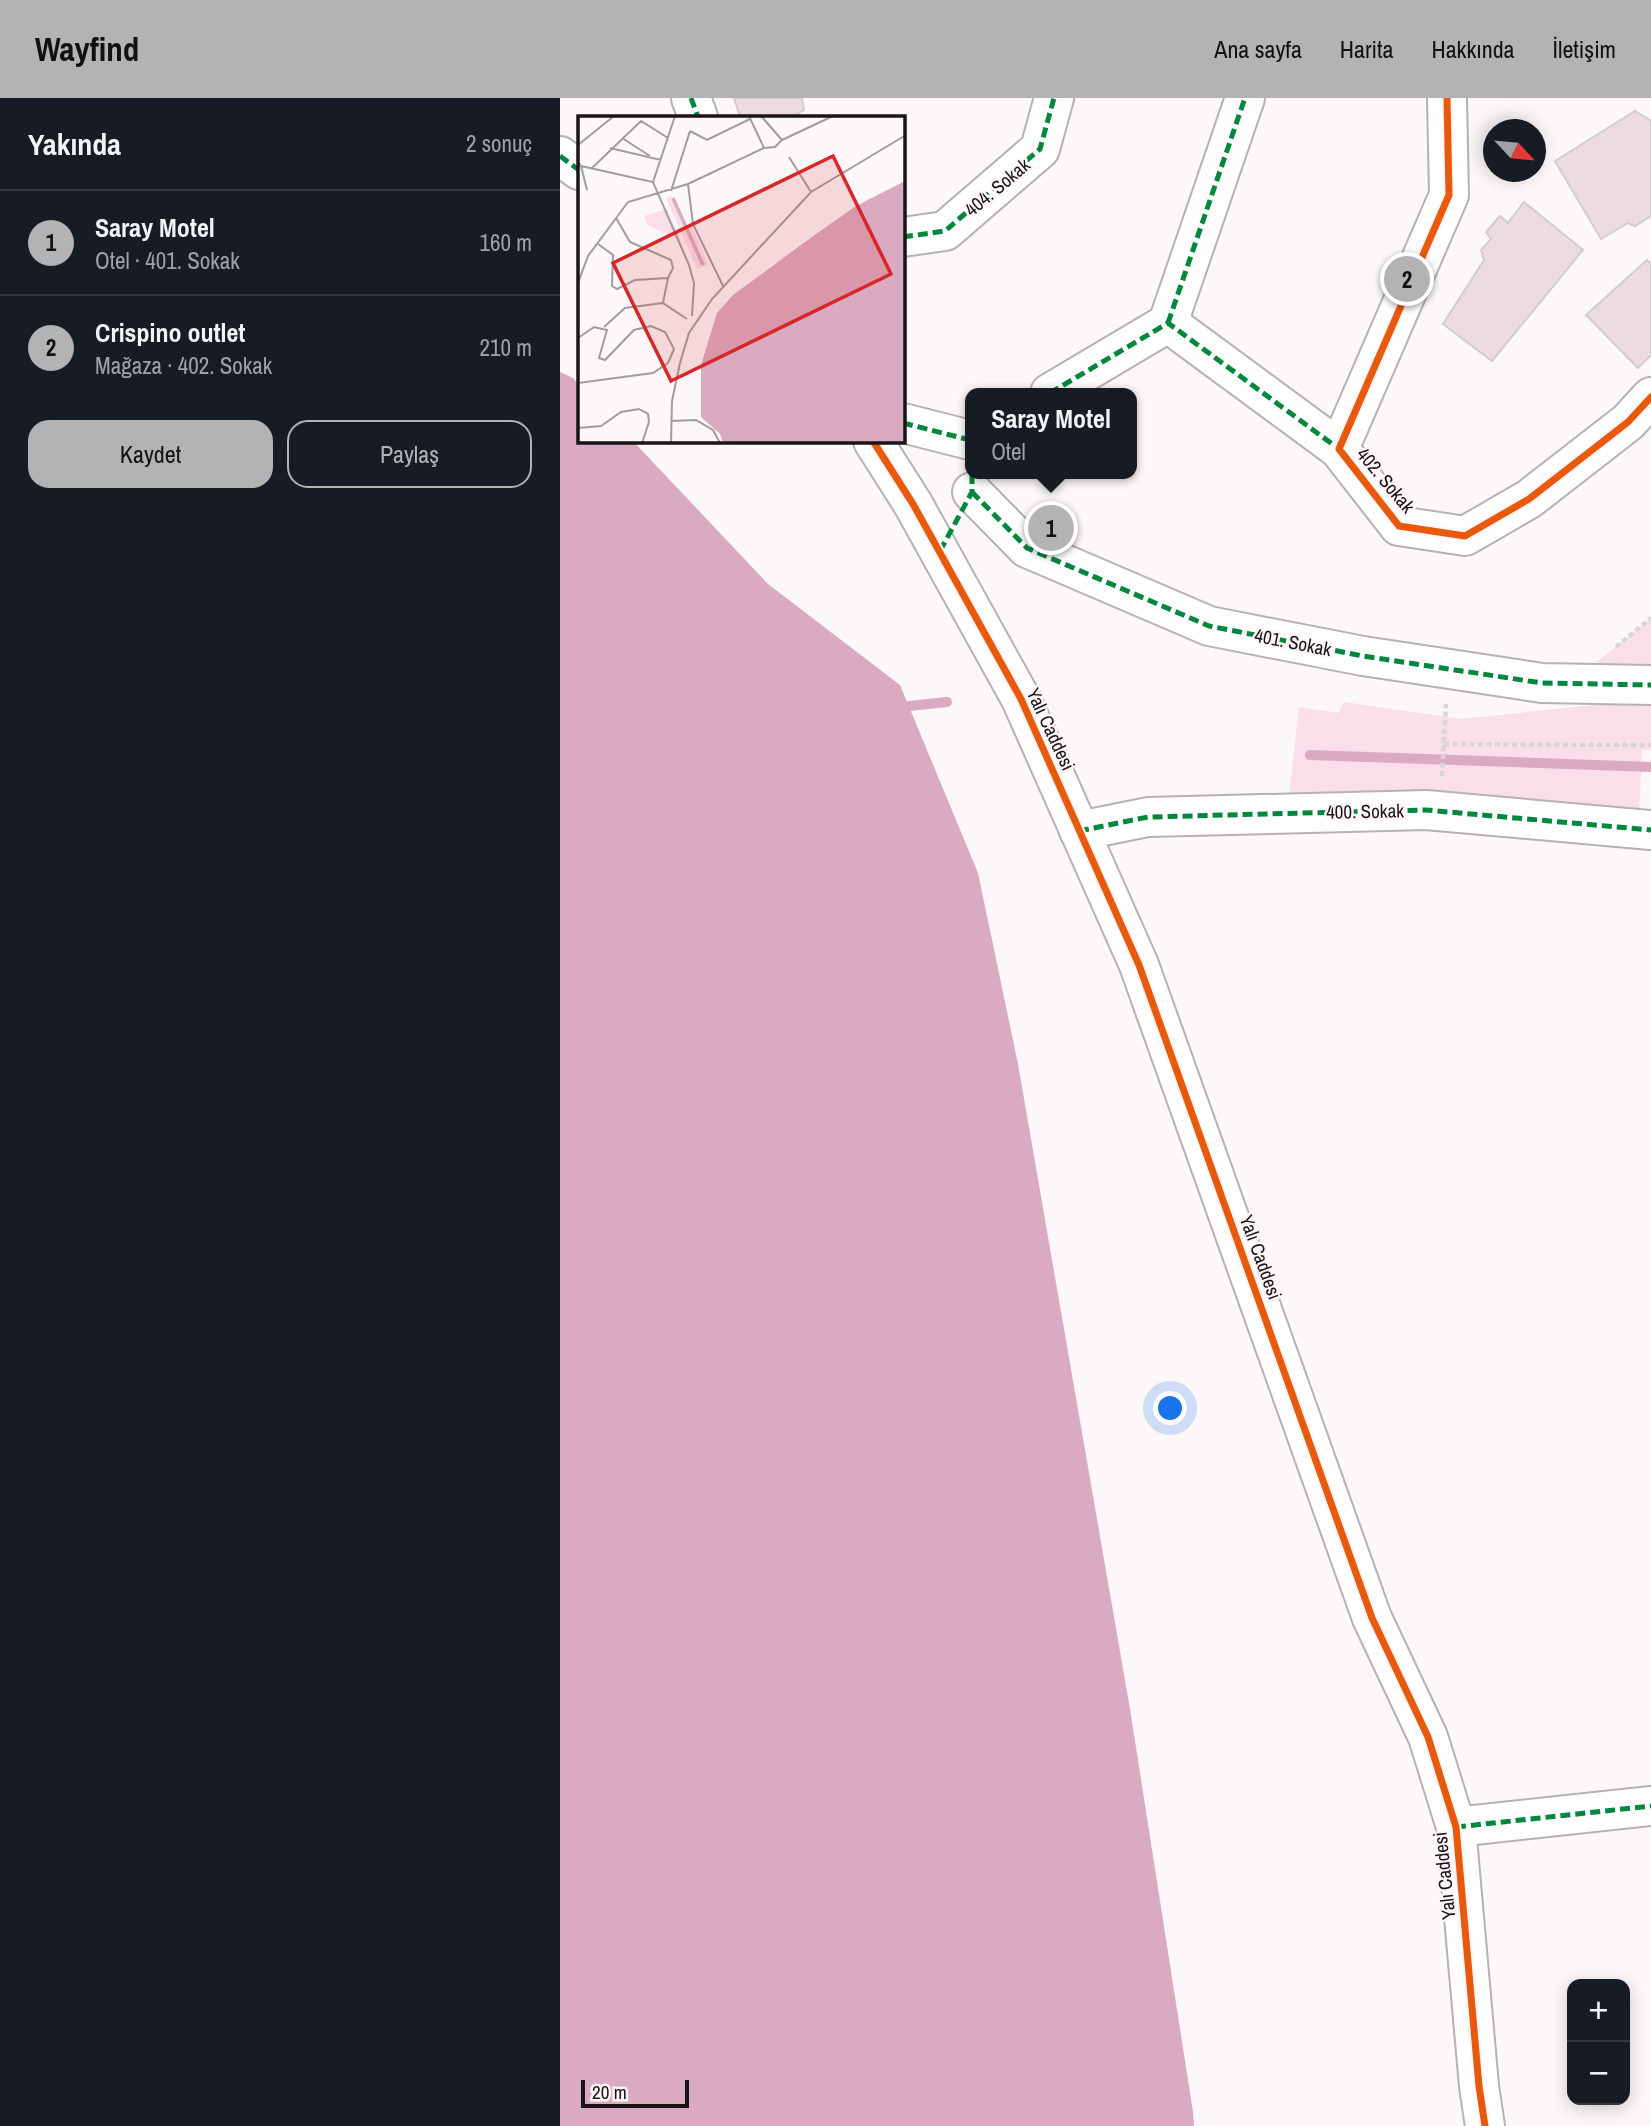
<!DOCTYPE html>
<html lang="tr">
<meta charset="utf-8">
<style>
:root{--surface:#171b24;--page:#242831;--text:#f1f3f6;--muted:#9ea1a6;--line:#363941;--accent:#b3b3b5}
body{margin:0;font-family:"Archivo Narrow",sans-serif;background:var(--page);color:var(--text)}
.controls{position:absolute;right:21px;bottom:21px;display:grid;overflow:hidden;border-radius:14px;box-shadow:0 4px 18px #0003}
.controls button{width:63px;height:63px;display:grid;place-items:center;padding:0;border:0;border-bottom:2px solid var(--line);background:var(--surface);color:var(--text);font:35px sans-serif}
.compass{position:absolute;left:923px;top:21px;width:63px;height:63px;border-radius:50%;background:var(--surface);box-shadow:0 4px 18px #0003;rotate:116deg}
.scale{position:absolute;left:21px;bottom:18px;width:108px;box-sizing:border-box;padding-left:7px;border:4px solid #191516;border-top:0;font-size:19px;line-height:24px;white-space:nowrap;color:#191516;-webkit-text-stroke:5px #fef5f9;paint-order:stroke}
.you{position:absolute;left:611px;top:1311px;width:24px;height:24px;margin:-18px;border:5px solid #fff;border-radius:50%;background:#1a73e8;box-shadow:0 0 0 10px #1a73e833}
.badge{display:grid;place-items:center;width:46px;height:46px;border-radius:50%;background:var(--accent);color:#111;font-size:23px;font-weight:700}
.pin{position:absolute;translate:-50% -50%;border:4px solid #fff;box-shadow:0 2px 7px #0006}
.popup{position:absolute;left:405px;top:290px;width:172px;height:91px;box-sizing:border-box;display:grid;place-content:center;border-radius:14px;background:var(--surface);filter:drop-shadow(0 2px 5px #0005);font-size:23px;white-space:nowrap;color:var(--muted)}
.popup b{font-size:26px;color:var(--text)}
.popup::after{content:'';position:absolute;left:50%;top:100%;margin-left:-14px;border:14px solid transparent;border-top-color:var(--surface)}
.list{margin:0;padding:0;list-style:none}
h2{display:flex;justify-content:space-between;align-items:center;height:91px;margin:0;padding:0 28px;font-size:30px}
h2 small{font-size:23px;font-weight:400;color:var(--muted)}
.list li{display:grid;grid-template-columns:46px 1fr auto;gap:21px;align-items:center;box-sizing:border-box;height:105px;padding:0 28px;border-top:2px solid var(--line)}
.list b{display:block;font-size:26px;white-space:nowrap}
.list p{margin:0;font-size:23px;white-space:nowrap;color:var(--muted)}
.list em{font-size:23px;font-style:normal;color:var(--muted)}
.actions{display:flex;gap:14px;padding:21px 28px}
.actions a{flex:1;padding:16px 0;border:2px solid var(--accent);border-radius:21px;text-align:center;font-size:24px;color:var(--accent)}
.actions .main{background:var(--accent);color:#111}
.map{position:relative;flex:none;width:1091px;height:2028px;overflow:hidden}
header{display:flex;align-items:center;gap:42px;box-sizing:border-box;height:98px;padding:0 35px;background:var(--accent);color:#111}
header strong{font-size:33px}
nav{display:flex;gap:38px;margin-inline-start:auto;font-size:24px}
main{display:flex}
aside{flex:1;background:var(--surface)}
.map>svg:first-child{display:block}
.green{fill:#fadee9}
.water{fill:#daabc0}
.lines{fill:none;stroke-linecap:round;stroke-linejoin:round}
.stream{stroke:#daabc0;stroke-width:10}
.building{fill:#ecdce2;stroke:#d2cdcf;stroke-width:2}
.street-casing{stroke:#b6b2b4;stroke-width:42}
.path{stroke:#d7d6d6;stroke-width:4.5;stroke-dasharray:5 3.5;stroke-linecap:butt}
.street{stroke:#fffefe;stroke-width:38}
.quiet{stroke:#00873e;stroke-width:5;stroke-dasharray:10 5;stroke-linecap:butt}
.cycleway-casing{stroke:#fef5f9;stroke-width:11}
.cycleway{stroke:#e8590c;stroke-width:7}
.labels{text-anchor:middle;stroke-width:5;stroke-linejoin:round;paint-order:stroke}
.street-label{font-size:19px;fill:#191516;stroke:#fef5f9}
.inset-river{fill:none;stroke:#daabc0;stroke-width:3.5}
.inset-road{fill:none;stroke:#a19d9e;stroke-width:2}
.view{fill:#d62828;fill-opacity:0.15;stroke:#d62828;stroke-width:3.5}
.inset-edge{fill:none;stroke:#191516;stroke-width:3.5}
</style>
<header>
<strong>Wayfind</strong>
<nav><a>Ana sayfa</a><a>Harita</a><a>Hakkında</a><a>İletişim</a></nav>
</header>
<main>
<aside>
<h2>Yakında<small>2 sonuç</small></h2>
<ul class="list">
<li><span class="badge">1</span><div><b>Saray Motel</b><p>Otel · 401. Sokak</p></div><em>160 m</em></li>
<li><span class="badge">2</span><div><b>Crispino outlet</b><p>Mağaza · 402. Sokak</p></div><em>210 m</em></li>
</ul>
<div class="actions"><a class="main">Kaydet</a><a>Paylaş</a></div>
</aside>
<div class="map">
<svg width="1091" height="2028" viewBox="0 0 1091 2028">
<rect width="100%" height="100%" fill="#fcf7f9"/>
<g class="green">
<path d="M1091,520V587L1011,585Z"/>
<path d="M784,604L901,621L1062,604L1091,606V652H1082L1079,719L729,699L739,609L778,615Z"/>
</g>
<path class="water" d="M0,274L13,280L19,287V343H73L208,486L340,587L418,775L458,966L570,1611L633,2014L634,2028H0Z"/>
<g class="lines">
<g class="stream">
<path d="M349,608L387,604"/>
<path d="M750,657L1091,669"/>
</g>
</g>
<g class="building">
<path d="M174,0H242L244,12L232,19H180Z"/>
<path d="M1075,13L1091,23V118L1075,128L1068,125L1041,141L995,63Z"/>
<path d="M964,104L1023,152L932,263L883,226L924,162L921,152L931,141L926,134L940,118L948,125Z"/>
<path d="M1087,162L1091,166V257L1078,270L1026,217Z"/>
</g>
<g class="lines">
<defs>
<g id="street">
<path d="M131,0L138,19"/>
<path d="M887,0L889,97L779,351L839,428L905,438L969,401L1068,324L1091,299"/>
<path d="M0,58L19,72"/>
<path d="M343,139L385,133L480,51L494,0"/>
<path d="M608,225L685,0"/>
<path d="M490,295L608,225L779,351"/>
<path d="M343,325L410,342"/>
<path d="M313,343L353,406L461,601L579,867L812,1520L868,1639L896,1729L919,1988L925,2028"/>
<path d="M412,394L467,450L649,528L803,558L982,585L1091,587"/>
<path d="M519,733L588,719L866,712L1091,732"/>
<path d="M896,1729L1091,1708"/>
</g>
</defs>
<use href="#street" class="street-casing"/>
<g class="path">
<path d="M1056,549L1091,520"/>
<path d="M884,646L1091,647"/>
<path d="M882,678L886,606"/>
</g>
<use href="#street" class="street"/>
<g class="quiet">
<path d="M131,0L138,19"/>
<path d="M0,58L19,72"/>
<path d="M343,139L385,133L480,51L494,0"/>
<path d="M608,225L685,0"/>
<path d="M490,295L608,225L779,351"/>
<path d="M343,325L410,342"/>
<path d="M412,394L467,450L649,528L803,558L982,585L1091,587"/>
<path d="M380,453L412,394V376"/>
<path d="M519,733L588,719L866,712L1091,732"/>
<path d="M896,1729L1091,1708"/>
</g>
<defs>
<g id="cycleway">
<path d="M887,0L889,97L779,351L839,428L905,438L969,401L1068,324L1091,299"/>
<path d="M313,343L353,406L461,601L579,867L812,1520L868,1639L896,1729L919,1988L925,2028"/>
</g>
</defs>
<use href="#cycleway" class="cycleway-casing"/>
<use href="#cycleway" class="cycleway"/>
</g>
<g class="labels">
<g class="street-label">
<text transform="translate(437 89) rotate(-40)" y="7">404. Sokak</text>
<text transform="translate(826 382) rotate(50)" y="7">402. Sokak</text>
<text transform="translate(733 544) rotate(11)" y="7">401. Sokak</text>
<text transform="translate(491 631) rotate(65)" y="7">Yalı Caddesi</text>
<text transform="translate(805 713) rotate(-1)" y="7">400. Sokak</text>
<text transform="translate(701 1159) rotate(70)" y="7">Yalı Caddesi</text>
<text transform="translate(884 1778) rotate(-96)" y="7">Yalı Caddesi</text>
</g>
</g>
<g transform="translate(18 18)">
<rect width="327" height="327" fill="#fcf7f9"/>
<path d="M93,80L107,113L114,110L130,149L120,153L117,148L88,82ZM89,93L103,125L70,109L66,100Z" fill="#fadee9"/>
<path d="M327,65V327H145L142,318L123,301V249L139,197L155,179L238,118L278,90Z" fill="#daabc0"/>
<path class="inset-river" d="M95,82L125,149"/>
<path class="inset-road" d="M171,0L186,32L197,31L204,24L183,0M112,15L129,24L172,3M44,22L72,40M204,24L255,0M0,29L36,0M32,32L83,44M211,41L233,76M0,46L3,50L75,66L111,149L116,167L114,200M3,50L9,74M14,52L63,5L90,22M75,66L97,0M110,68L115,108L145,170M93,75L112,15M20,128L35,139L34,170L39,173L57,164L90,162L95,152L93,144L52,126L38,102M90,162L85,187L109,203M0,167L10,140L50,86L110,68L186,32M26,211L47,192L85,187M0,222L16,211L29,214L21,242L27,244L56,214L73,210L87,216L96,233L90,247L75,257L0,267M93,305L118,304L135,314L142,327M0,312L23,310L43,296L61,293L70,298L71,306L64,327M93,327L94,285L102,247L111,217L134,183L233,76L328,19"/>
<path class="view" d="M255,40L313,158L93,265L35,147Z"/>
<rect width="327" height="327" class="inset-edge"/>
</g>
</svg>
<div class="controls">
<button>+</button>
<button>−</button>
</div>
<svg class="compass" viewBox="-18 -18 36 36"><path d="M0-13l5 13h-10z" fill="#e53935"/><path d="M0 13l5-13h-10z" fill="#9ea1a6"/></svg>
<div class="scale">20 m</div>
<div class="you"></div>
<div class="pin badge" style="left:491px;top:430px">1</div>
<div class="popup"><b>Saray Motel</b>Otel</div>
<div class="pin badge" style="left:847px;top:181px">2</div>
</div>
</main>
